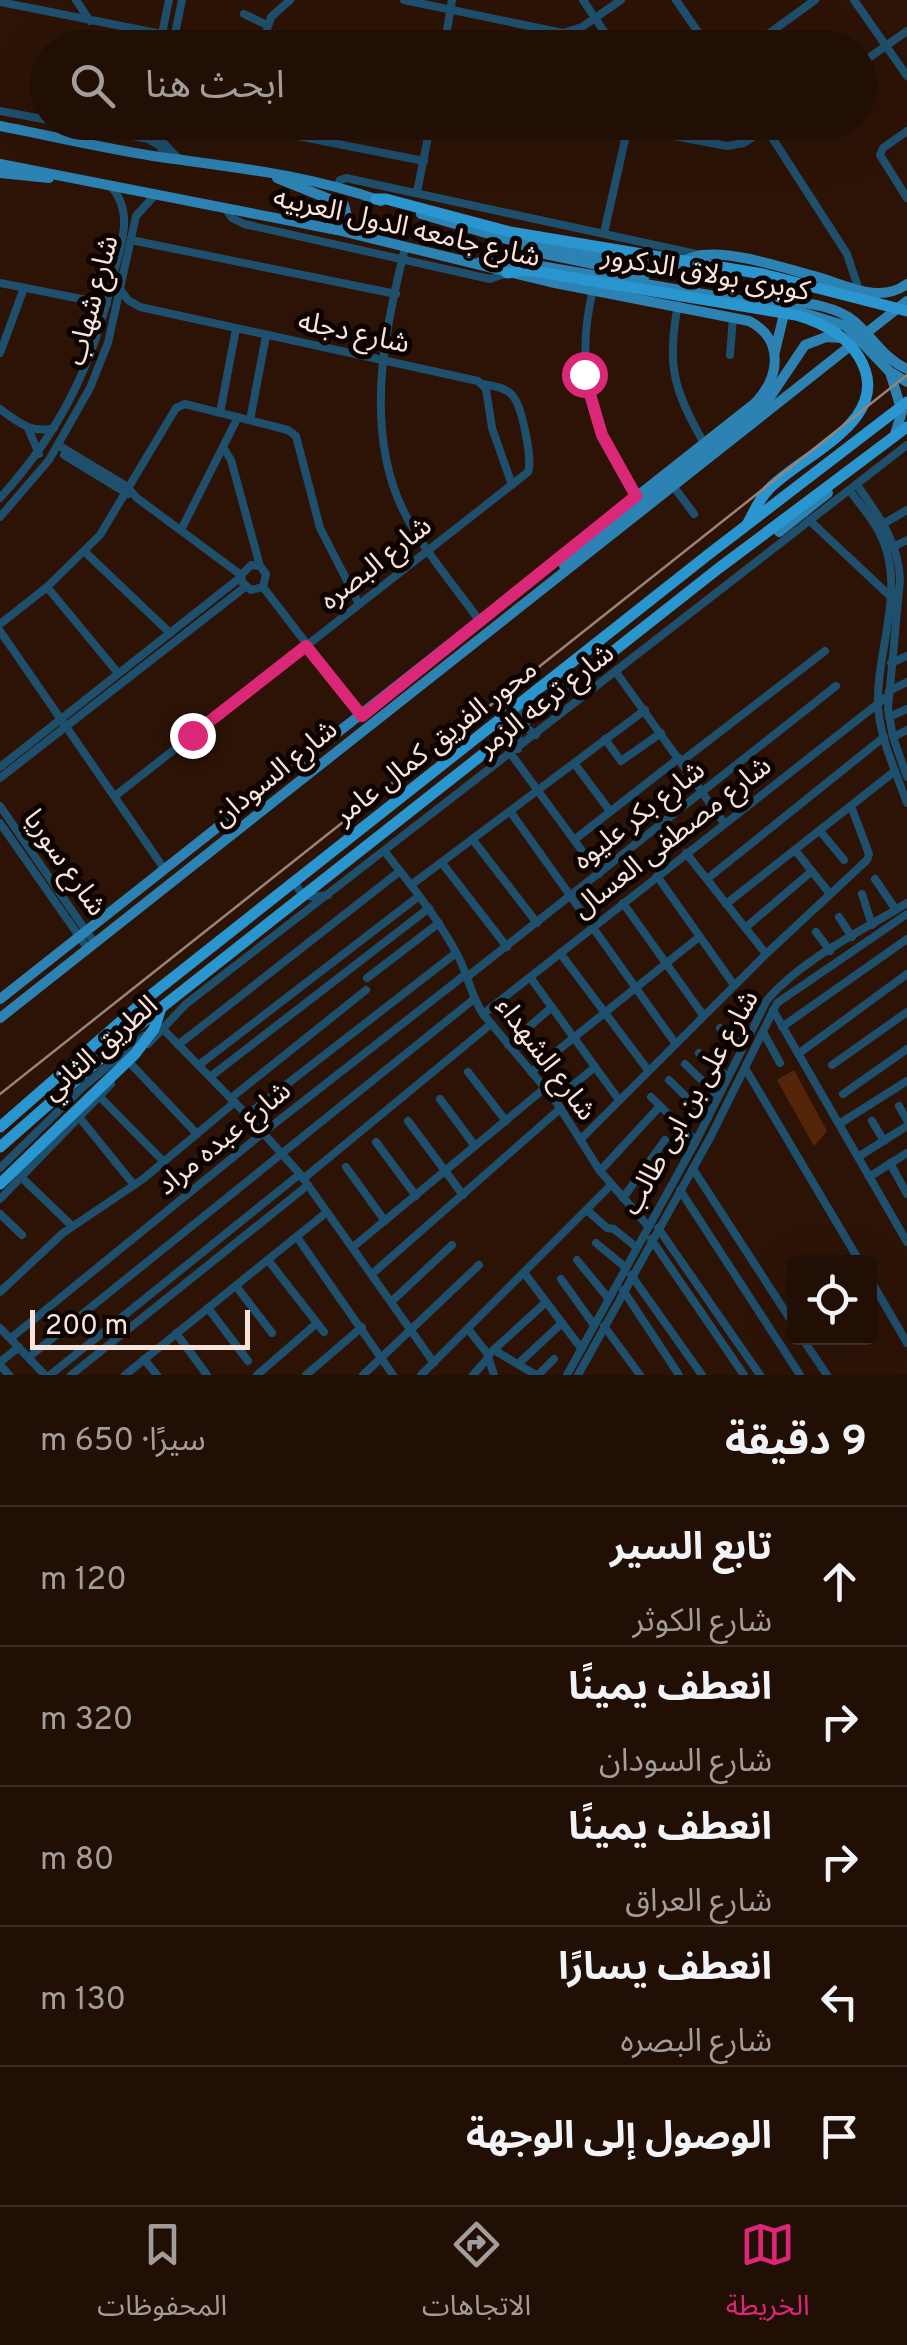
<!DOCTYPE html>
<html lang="ar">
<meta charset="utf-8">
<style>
:root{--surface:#210e04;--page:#29170e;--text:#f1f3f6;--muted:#a29c9a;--line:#3e2e26;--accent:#db2777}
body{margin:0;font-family:Overpass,"Noto Sans Arabic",sans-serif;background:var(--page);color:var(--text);direction:rtl}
.controls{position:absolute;right:30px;bottom:30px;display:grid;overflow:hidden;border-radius:10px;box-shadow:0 10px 40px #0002}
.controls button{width:90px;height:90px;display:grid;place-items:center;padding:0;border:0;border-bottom:2px solid var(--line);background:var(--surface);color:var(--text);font:50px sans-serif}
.scale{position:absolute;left:30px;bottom:25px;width:220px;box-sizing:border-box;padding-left:10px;border:5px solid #f7e5dc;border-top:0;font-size:28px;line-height:35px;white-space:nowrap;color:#f7e5dc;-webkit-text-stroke:8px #0d0401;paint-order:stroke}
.stop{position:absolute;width:30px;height:30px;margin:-22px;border:8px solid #db2777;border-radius:50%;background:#fff}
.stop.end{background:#db2777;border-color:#fff;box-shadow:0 2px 10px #0008}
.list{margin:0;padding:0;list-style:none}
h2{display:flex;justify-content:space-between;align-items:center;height:130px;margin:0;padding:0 40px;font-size:42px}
h2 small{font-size:32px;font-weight:400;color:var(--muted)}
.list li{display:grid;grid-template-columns:65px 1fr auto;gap:30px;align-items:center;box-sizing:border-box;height:140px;padding:0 40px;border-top:2px solid var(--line)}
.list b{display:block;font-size:38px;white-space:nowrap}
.list p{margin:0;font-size:32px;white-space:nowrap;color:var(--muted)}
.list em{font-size:32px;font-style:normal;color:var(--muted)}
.icon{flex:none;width:55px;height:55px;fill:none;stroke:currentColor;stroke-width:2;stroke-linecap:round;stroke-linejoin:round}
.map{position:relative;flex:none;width:907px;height:1375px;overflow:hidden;direction:ltr}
.search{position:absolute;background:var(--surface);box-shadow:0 10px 40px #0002;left:30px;right:30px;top:30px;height:110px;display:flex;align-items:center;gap:25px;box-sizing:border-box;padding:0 35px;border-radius:55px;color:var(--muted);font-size:38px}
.sheet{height:830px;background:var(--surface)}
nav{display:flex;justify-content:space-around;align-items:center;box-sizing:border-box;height:140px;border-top:2px solid var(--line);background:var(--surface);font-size:28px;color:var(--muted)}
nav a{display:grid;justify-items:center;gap:5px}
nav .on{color:var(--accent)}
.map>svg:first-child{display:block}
.green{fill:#542508}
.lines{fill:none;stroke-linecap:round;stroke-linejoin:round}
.minor{stroke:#1e4f6d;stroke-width:8}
.major{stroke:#2c82b2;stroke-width:10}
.highway{stroke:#2996d0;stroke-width:11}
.rail{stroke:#988378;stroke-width:2.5}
.route{stroke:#db2777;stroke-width:12}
.labels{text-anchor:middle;stroke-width:10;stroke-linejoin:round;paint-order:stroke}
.street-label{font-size:28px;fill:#f7e5dc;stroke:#0d0401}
</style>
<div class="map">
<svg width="907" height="1375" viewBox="0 0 907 1375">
<rect width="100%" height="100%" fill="#2c1306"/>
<path class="green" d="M794,1070L827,1131L814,1146L777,1080Z"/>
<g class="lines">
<g class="minor">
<path d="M76,0L90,21"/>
<path d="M404,0L563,33L582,27L621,0"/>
<path d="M583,0L615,48"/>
<path d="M676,0L709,48"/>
<path d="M854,0L907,76"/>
<path d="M0,2L162,34"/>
<path d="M244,14L267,25"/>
<path d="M175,33L242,48"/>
<path d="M159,48L169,0"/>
<path d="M172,48L182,0"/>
<path d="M261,48L271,17L290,0"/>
<path d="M444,48L452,0"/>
<path d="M749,48L815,0"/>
<path d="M860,64L907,31"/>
<path d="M0,111L48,120"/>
<path d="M61,122L148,139L160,146L168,158"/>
<path d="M157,122C154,138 170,149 180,160"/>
<path d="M226,122L424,161"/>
<path d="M600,122L727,146L744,143L776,122"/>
<path d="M762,122L847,254L859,290"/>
<path d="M143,123L146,129L155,128"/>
<path d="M907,131L883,148L880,155L907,198"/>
<path d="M337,188L340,180L346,178L701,255"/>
<path d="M417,192L431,122"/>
<path d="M224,207L232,218L244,224L490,279L507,273"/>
<path d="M604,233L629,122"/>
<path d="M131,240L396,294"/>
<path d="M405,248C384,332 364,429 403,510C423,550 455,586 481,623"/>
<path d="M0,283L107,304"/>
<path d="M120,289L128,300L140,307L478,381L486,389L492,428L512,485"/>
<path d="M593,290C574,366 591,433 636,496"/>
<path d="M678,305C666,365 674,391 704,443"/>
<path d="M0,353L24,288"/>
<path d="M730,355L733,317"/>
<path d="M0,409C18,422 31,434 54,428"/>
<path d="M220,413L236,329"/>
<path d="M250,420L266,336"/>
<path d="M28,428L39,454"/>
<path d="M58,445L126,486L137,498L241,575"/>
<path d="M223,447L231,460L260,566L266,574L263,587L251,590L242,582L241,575L251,565L260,566"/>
<path d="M64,455L128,494"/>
<path d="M857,485C878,515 899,542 900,580L888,709L893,737L907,777"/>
<path d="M674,487L694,514"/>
<path d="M850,491C862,507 877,524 884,543C904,595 876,653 878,706C880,739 896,772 907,803"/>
<path d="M0,498C62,430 94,362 114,273C122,241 134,212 110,185"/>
<path d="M0,517L49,460L90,388L108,343L136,216L155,195"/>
<path d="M809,520L890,596"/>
<path d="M883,524L907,510"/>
<path d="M181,530L238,417"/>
<path d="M893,547L907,540"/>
<path d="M85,552L170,633"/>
<path d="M47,587L118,673"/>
<path d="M263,587L362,716"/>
<path d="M0,624L47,587L100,535L176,408L185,404L288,430L296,436L320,528L359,604"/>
<path d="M0,631L165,870"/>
<path d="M891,663L907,656"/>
<path d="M616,672L724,823"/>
<path d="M889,691L907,682"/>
<path d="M519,705L522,725L536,735"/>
<path d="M889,717L907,709"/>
<path d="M498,721C514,722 521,733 518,749"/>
<path d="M893,737L907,730"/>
<path d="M605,739L621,761L661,733"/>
<path d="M511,754L599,874"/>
<path d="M682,761L825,651"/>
<path d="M574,763L610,811"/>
<path d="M0,767L241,577"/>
<path d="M0,778L245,587"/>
<path d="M115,796L528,472C533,461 522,405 512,395C505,387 492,386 483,384"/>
<path d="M0,806L95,944"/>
<path d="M510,811L675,1043"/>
<path d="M0,823L88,949"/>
<path d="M820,831L844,860"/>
<path d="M473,840L537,923"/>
<path d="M574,840L679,758"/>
<path d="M795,850L830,894"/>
<path d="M385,852C411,885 438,918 458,956C468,975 471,996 483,1014L555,1100L600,1171L648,1226"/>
<path d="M686,853L766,954"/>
<path d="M442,863L507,947"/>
<path d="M657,876L734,985"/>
<path d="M299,878L296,884C302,900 313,897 328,895"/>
<path d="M707,879L884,737"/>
<path d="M875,879L896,910"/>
<path d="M411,885L645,710"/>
<path d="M862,894L872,925"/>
<path d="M623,903L703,1015"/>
<path d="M726,904L895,771"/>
<path d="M839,917L852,937"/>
<path d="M745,928L812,871"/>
<path d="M816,932L830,951"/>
<path d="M560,953L648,1070"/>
<path d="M467,977L836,686"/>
<path d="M530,977L619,1100"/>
<path d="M367,978L439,923"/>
<path d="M773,1010L907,1242"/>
<path d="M483,1014L889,695"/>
<path d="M782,1027L907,939"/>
<path d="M720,1028L743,1045"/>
<path d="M163,1029L247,1115L300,1174L434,1363"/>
<path d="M763,1032L780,1063"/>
<path d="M148,1044L186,1004L907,445"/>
<path d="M178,1045L400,871"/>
<path d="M508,1045L552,1007"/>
<path d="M699,1053L728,1077"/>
<path d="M798,1054L907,974"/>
<path d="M130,1063L197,1134"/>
<path d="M685,1064L718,1096"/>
<path d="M199,1065L419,896"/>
<path d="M832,1065L907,1012"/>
<path d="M745,1068L860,1262"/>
<path d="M468,1072L506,1121"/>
<path d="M531,1072L699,937"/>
<path d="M210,1077L429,908"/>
<path d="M669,1080L708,1118"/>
<path d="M843,1094L907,1049"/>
<path d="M100,1097L164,1162"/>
<path d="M651,1097L696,1141"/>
<path d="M231,1098L366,990"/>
<path d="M440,1099L475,1146"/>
<path d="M555,1100L595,1067"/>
<path d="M899,1106L907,1120"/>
<path d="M247,1115L456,953"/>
<path d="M79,1117L134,1185"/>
<path d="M408,1121L463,1195"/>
<path d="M872,1121L884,1141"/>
<path d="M839,1124L907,1081"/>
<path d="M581,1139L766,954L867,860L869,854L851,806"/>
<path d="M376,1142L416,1196"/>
<path d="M858,1157L907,1126"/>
<path d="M890,1163L907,1194"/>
<path d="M346,1167L385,1221"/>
<path d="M0,1168L83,1087L144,1036"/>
<path d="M693,1169L794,1325"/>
<path d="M600,1171L660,1106"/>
<path d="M20,1176L72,1226"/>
<path d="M869,1177L907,1153"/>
<path d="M303,1179L491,1024"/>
<path d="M680,1190L800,1375"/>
<path d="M623,1198L665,1140"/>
<path d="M0,1199L111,1084"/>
<path d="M587,1210L607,1228L614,1229L636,1247"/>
<path d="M0,1214L22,1235"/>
<path d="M658,1228L760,1375"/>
<path d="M297,1237L393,1375"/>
<path d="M651,1239L744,1375"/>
<path d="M596,1243L625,1267"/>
<path d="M353,1247L545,1088"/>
<path d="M268,1260L324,1332"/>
<path d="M577,1260L608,1298"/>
<path d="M372,1274L561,1108"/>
<path d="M525,1274L581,1348"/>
<path d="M631,1275L702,1375"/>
<path d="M561,1279L594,1325"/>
<path d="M870,1279L907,1343"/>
<path d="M236,1286L272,1333"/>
<path d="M623,1290L679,1375"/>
<path d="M0,1292L63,1233L143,1179L235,1102"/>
<path d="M391,1302L452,1245"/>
<path d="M208,1308L248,1361"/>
<path d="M604,1326L640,1375"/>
<path d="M0,1328L45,1375"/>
<path d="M468,1329L487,1353L494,1375"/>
<path d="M176,1333L207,1375"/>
<path d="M11,1338L264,1132L466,974"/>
<path d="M802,1338L827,1375"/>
<path d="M494,1350L536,1375"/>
<path d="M488,1355L546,1302"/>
<path d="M29,1357L474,999"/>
<path d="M144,1359L157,1375"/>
<path d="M0,1362L19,1347"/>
<path d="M518,1364L562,1323"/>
<path d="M0,1365L9,1375"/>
<path d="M50,1375L300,1174"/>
<path d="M71,1375L308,1185"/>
<path d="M125,1375L327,1212"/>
<path d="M257,1375L317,1323"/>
<path d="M306,1375L362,1327"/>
<path d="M363,1375L479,1265"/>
<path d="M421,1375L611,1185"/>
<path d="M473,1375L488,1358"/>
<path d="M538,1375L554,1359"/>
<path d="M567,1375L696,1141L767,1000C803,958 861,932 907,903"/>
<path d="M578,1375L711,1136L777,1003L907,914"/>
</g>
<g class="major">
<path d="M0,126C51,136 102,148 153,156C230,167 307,174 381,201"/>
<path d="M0,164L337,230L550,282L749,321C785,339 780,379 754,404L0,999"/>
<path d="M0,173L49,178"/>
<path d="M277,178L344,205L348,220L337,230"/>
<path d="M421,214L513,241L658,268C676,269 685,257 702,255C732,251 781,267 810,275C841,282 878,306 907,284"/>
<path d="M526,250L646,275"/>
<path d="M480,262H517L779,307"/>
<path d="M761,296C790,302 831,302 854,321C872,336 884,359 907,369"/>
<path d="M795,310L846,326L889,371L907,382"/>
<path d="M775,351L787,302L806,283"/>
<path d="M890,372L902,412L894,437"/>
<path d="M779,532L828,493"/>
<path d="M564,566L766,403L805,345L826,337L841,338"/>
<path d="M0,1018L907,301"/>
</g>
<g class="highway">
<path d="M376,199H386L510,232L763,274L907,311"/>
<path d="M507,273L527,270L796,315C820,322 846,335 859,357C897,420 802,454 768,490C759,499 754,512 748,523"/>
<path d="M0,1127L151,995L709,554L907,402"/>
<path d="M0,1147L133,1030L719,568L907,427"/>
<path d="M0,1184L135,1054L154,1029L161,1008"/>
</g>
<path class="rail" d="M0,1094L907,375"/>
</g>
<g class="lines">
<path class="route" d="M192,735L306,646L362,716L636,496L602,435L584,374"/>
</g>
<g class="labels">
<g class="street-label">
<text transform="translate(407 226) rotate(13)" y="10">شارع جامعه الدول العربيه</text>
<text transform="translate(706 272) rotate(10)" y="10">كوبرى بولاق الدكرور</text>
<text transform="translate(91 300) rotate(-75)" y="10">شارع شهاب</text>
<text transform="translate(354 331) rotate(12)" y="10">شارع دجله</text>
<text transform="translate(375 562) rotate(-38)" y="10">شارع البصره</text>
<text transform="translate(545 699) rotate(-38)" y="10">شارع ترعه الزمر</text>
<text transform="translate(435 741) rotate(-38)" y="10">محور الفريق كمال عامر</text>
<text transform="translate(274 772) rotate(-39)" y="10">شارع السودان</text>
<text transform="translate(638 814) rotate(-38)" y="10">شارع بكر عليوه</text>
<text transform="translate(671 836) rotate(-38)" y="10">شارع مصطفى العسال</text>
<text transform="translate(66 862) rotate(55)" y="10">شارع سوريا</text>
<text transform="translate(99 1047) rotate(-41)" y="10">الطريق الثاني</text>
<text transform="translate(547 1058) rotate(53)" y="10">شارع الشهداء</text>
<text transform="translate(689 1102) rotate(-61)" y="10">شارع على بن ابى طالب</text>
<text transform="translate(223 1137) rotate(-39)" y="10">شارع عبده مراد</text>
</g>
</g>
</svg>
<div class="controls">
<button><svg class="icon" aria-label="locate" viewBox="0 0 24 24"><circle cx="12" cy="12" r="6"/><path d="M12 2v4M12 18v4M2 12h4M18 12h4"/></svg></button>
</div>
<div class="scale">200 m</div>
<div class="stop" style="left:584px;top:374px"></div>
<div class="stop end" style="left:192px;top:735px"></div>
<div class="search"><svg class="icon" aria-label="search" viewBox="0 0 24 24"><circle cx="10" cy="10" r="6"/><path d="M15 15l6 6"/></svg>ابحث هنا</div>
</div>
<section class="sheet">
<h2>9 دقيقة<small>سيرًا · 650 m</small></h2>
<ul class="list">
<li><svg class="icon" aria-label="ahead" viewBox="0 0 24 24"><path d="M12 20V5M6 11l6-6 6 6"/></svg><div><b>تابع السير</b><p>شارع الكوثر</p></div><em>120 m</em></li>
<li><svg class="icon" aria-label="right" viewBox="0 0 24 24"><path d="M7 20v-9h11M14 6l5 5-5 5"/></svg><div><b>انعطف يمينًا</b><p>شارع السودان</p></div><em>320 m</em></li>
<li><svg class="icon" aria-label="right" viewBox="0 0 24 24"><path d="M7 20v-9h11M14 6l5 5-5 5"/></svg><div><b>انعطف يمينًا</b><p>شارع العراق</p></div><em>80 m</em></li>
<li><svg class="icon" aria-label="left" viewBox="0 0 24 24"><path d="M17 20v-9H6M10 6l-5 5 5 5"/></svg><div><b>انعطف يسارًا</b><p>شارع البصره</p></div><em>130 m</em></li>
<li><svg class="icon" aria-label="arrive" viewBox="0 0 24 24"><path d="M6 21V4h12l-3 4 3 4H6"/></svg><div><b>الوصول إلى الوجهة</b></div></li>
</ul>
</section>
<nav>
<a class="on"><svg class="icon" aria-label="map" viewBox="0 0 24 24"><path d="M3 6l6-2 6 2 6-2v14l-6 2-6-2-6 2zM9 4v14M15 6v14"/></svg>الخريطة</a>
<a><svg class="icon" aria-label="directions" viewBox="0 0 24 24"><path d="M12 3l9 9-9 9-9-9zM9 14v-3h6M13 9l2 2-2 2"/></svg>الاتجاهات</a>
<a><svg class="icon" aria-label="saved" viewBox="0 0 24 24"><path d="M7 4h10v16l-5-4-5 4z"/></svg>المحفوظات</a>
</nav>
